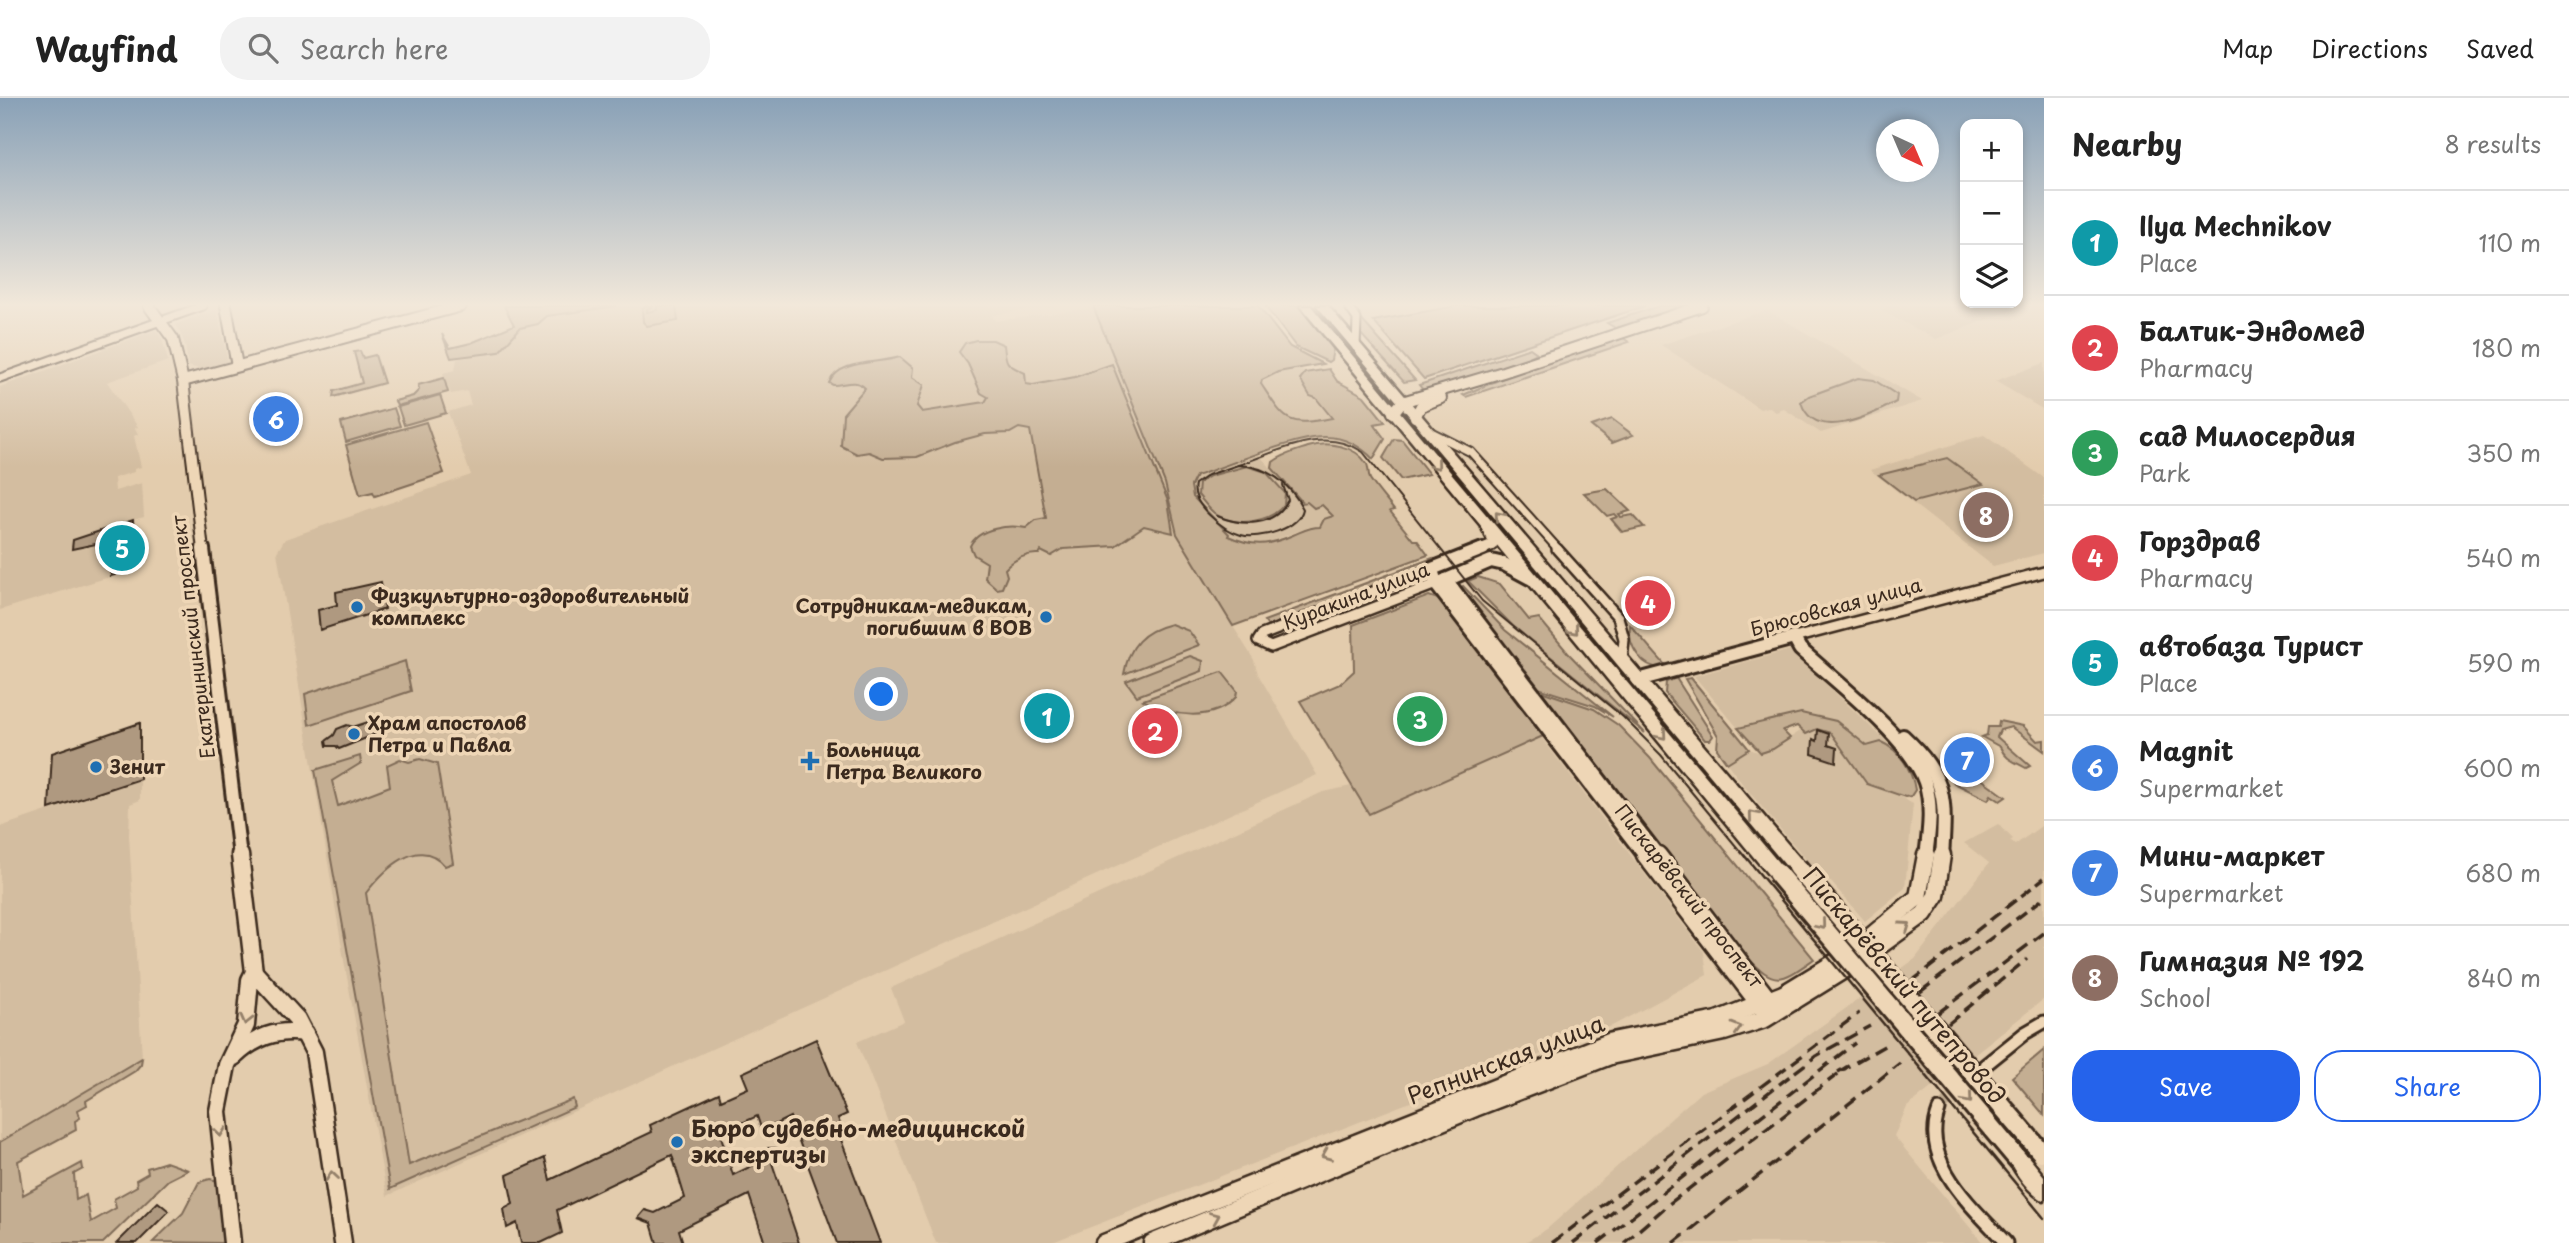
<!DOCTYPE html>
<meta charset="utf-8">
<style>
:root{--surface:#fff;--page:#f2f2f2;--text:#222;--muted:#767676;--line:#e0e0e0;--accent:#2563eb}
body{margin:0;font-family:"Playpen Sans",sans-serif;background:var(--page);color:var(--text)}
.controls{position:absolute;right:21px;top:21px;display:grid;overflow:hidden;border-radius:14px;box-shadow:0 4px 10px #0003}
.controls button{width:63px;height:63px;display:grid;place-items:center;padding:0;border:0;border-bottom:2px solid var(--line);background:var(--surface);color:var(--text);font:35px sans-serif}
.compass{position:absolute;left:1876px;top:21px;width:63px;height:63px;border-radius:50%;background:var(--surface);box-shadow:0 4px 10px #0003;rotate:136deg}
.you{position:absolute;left:882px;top:597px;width:24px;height:24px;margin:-18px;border:5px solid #fff;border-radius:50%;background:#1a73e8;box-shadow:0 0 0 10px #1a73e833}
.badge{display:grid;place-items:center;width:46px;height:46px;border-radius:50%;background:var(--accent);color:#fff;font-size:23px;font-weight:700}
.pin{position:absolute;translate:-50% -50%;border:4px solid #fff;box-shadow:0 2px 7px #0006}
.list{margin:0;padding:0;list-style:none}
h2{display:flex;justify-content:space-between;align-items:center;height:91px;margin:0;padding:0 28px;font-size:30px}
h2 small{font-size:23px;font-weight:400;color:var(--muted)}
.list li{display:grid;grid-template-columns:46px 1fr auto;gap:21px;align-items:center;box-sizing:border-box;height:105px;padding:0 28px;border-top:2px solid var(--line)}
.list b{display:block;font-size:26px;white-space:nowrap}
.list p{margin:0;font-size:23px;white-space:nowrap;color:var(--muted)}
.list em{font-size:23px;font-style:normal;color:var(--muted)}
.actions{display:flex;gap:14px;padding:21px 28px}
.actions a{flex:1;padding:16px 0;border:2px solid var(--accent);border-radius:28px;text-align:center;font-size:24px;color:var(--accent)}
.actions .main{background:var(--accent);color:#fff}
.icon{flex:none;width:38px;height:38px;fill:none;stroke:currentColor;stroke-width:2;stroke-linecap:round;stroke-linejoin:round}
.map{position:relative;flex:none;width:2044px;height:1145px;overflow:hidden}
header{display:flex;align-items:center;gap:42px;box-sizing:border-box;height:98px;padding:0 35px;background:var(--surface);border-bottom:2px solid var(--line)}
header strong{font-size:33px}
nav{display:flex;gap:38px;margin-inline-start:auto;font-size:24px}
.search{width:490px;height:63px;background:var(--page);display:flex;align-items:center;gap:18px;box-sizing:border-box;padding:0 24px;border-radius:28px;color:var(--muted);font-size:26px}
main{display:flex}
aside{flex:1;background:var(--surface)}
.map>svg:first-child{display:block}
.built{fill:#d3bda0;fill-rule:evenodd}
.green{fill:#c4ae92;stroke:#806c58;stroke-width:2}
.building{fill:#af9980;stroke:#3b2a1e;stroke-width:2}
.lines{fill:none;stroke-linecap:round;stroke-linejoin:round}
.minor-tunnel{stroke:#c1ac90;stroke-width:11;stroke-dasharray:11 5;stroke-linecap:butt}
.minor-far2-casing{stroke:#3b2a1e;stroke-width:11}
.minor-far1-casing{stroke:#3b2a1e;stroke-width:14}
.minor-casing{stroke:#3b2a1e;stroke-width:17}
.tertiary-far2-casing{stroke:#3b2a1e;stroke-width:14}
.tertiary-far1-casing{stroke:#3b2a1e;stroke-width:18}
.tertiary-casing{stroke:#3b2a1e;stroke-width:21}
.primary-casing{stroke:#3b2a1e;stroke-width:5}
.minor-far2{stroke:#eed6b6;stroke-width:7}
.minor-far1{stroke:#eed6b6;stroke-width:9}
.minor{stroke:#eed6b6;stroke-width:11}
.tertiary-far2{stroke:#eed6b6;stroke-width:10}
.tertiary-far1{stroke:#eed6b6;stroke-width:12}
.tertiary{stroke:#eed6b6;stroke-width:16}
.primary{fill:#eed6b6;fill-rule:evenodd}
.tram-far1{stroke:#3b2a1e;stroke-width:2}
.tram{stroke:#3b2a1e;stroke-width:2.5}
.rail{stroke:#3b2a1e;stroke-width:3.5;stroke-dasharray:13 7;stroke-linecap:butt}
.primary-bridge-casing{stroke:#3b2a1e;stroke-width:24;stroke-linecap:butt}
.primary-bridge{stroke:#eed6b6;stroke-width:18}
.oneway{stroke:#94806a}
.poi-dot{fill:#1f6fb2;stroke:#eed6b6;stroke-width:2.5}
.labels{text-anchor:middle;stroke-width:7;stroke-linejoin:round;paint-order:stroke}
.poi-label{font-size:19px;font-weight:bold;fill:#3b2a1e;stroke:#eed6b6;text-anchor:start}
.street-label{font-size:19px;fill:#3b2a1e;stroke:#eed6b6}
.near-street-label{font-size:23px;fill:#3b2a1e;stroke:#eed6b6}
.near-poi-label{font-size:23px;font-weight:bold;fill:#3b2a1e;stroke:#eed6b6;text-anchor:start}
</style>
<header>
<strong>Wayfind</strong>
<div class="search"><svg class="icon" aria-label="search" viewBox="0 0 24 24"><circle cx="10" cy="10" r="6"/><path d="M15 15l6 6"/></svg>Search here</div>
<nav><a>Map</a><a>Directions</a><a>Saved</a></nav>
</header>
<main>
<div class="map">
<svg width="2044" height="1145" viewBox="0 0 2044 1145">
<rect width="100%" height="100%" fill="#e3ccad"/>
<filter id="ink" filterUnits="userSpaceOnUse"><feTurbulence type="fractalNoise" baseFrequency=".0143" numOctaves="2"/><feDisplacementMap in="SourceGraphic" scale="14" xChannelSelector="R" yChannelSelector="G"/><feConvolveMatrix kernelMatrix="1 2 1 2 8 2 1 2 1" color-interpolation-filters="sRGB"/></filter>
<g filter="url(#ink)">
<g class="built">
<path d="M617,208H1054L992,217L995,223L1093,210L1165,385L1175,435L1254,562L1258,576L1317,677L387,1098L345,868L277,454L285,441L471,377L448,314L471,307L467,293L451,296L443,275L455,272L457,261L499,254L520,230L538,226L547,218Z"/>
<path d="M1890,208H2004L2011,212L1936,241L1880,212Z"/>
<path d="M217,212L228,264L204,272L188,268L185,246L176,226Z"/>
<path d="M1767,212L1922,303L1821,335L1784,311L1776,314L1768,309L1760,311L1661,247Z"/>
<path d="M156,232L162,241L168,263L107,284L138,329L135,330L138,336L134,338L141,369L134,371V374L114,380L115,393L142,385L144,419L133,422L136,471L0,512V289Z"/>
<path d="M2044,265V312L1995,283Z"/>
<path d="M1300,270L1305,275L1301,278V284L1332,320L1304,325L1290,322L1282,317L1261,286L1272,276Z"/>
<path d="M1984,337L2044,380V455L1993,468L1870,372Z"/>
<path d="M1259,357L1303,405L1322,407L1333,417L1320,429H1309L1261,447L1246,446L1227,438L1228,435L1193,399L1192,384L1196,378ZM1247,368L1266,374L1265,420L1241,424L1214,415L1198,397Z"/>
<path d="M1790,552L1889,646L1869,653L1810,615L1738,630L1694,578Z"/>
<path d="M1814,624L1833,630L1890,693L1913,706L1905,790L1865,823L1824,776L1820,778L1744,688L1727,665L1749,651L1761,655L1773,651Z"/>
<path d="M1541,639L1704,854L1707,877L1612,928L1578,938L1535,959L1511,952L1488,959L1482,976L1050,1145H936L857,944L904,923L891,890L1323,694L1351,688L1370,716Z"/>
<path d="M140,681V702L130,706L129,737L142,960L0,1044V729Z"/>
<path d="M1998,726L2013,741L2010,743L2015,747L2044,726V901L1907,1009L1894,1038L1983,1145H1524L1547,1131L1701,994L1768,966L1915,861L1989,765L1964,745Z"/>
</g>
<g class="green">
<path d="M504,208H617L547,218L538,226L520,230L499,254L451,260L442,236L450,250L471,245L514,227Z"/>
<path d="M645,208H654L647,211V214L657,212V208H676L678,223L647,228L643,224L642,211Z"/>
<path d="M1093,208H1258L1290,249L1323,266L1278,274L1262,282L1261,286C1286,323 1285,329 1332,320L1316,300L1310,298L1300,281L1305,275L1329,271L1337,283L1364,298L1385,324L1374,326L1385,341L1373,361C1361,348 1344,339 1326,339C1296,338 1227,368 1196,378L1191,388L1193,399L1229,436L1228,438C1253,449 1268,448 1293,437C1303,433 1309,429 1320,429L1324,421L1333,418L1322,407L1314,410L1307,404L1303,405L1272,370L1273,364C1283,356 1296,353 1308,349C1327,343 1355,347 1367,366C1369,371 1368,376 1370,381C1377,392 1386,402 1394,412L1390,413L1413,442H1417L1428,457L1233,528L1177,436L1165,385Z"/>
<path d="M1265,208H1299L1333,251L1331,262L1328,264L1296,249Z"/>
<path d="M1456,208H1645L1424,281L1373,223Z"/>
<path d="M1659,208H1687L1617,231L1607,225Z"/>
<path d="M1360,220L1415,282L1404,284L1359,234Z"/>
<path d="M1623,240L1629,244L1466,299L1463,297L1508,278Z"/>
<path d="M976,242H993L1004,247C1006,268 1007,266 1025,275L1026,286L1033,287L1075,279L1112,266L1168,403L1173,435L1144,428L1115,448L1063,451L1051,458L1041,453L1039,456C1027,455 1014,461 1005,471L1007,478L1002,490L997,491L985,480L987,465L974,457L970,448C978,430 1010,426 1026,430L1036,422L1046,420L1030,332L1019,330L1010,335L985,336L955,344L917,359L883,360L869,354L857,356L841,348L843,316L865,290C855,280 845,287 833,287L829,285C839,261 878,266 900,259L913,270L912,279L924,287L917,308L922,314L985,304L988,299L981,295L968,266L959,254L965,245Z"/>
<path d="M1530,250L1537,255L1522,263L1423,292L1419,287Z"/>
<path d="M360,253L363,260L375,257L384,285L333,299L334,293L362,285L354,254Z"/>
<path d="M444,280L448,294L397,308L395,303L413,298L419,292L418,287Z"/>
<path d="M1858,280L1874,282L1897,297L1896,304C1872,317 1814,346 1801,304L1809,298Z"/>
<path d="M440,297L446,315L404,327L398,309Z"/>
<path d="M394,310L400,328L346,344L341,325Z"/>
<path d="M1612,321L1633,337L1612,345L1591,328Z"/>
<path d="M426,324L444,375L375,398L373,394L360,397L346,347Z"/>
<path d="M1394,341L1402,342L1429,376L1401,382L1383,360Z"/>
<path d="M1947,360L1983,386L1914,404L1879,377Z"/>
<path d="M1247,368L1266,374L1285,395L1284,407C1269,425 1237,429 1217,417C1210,413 1204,404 1198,397L1199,385L1210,378Z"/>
<path d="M1607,391L1630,413L1619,416L1621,419L1633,417L1644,429L1622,434L1611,421L1617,419L1614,416L1607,418L1584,395Z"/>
<path d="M1433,460L1437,464L1268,528L1264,523Z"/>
<path d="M1478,479L1500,486L1529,522L1539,520L1568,555L1645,635L1513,528L1468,483Z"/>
<path d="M1463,488L1505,532L1613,619L1595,608L1538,590L1461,490Z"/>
<path d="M1429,498L1438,501L1543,638L1369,716L1300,603L1340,586L1354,573L1353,527Z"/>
<path d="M1171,526L1189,533L1199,547L1124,576C1129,548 1142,533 1171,526Z"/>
<path d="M1630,527L1667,569C1643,574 1627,548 1630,527Z"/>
<path d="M1190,558L1203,563L1202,573L1137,598L1126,583Z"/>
<path d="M405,563L411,593L309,627L305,596Z"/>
<path d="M1222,574L1237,593L1236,599C1213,625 1170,619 1143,602Z"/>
<path d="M1676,580L1713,638L1710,642H1705L1665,595L1666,584Z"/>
<path d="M1691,580L1749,651L1727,665L1717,651L1718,638L1685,581Z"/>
<path d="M1541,593L1594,611L1618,627L1650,660L1814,861C1781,884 1776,889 1746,858Z"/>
<path d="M1801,615L1836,623L1867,648L1881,644C1900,652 1912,672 1915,692L1911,698L1905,699L1867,686L1831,635L1817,631L1806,636L1797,628L1783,633L1790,640L1773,651L1761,655L1738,630Z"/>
<path d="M1999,623L2023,628L2037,643L2044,642V653L2011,629L2000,632L1997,639L2030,668L2026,670C2014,663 2006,662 2000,649L1982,639L1987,637L1988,629H1998Z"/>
<path d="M360,658L361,665L332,683L338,708L390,688L387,667L400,661L409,664L420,661L437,666L453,765L445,768C419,736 384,772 366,795L409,1067L573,1001L575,1009L390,1091L315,672Z"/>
<path d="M1969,672L2006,699L2000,703L1991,697L1988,702L1954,685L1951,679Z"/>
<path d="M2044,952V1017L2012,979Z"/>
<path d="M142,960L141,966L135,973L86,1003L87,1007L78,1012L80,1020L75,1023L76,1032L18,1063L23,1097L82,1065L83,1071L74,1076L76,1102L86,1097L91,1124L116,1110L114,1101L137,1088L136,1082L148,1075L147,1070L166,1064L188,1072L168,1082L103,1145H0V1044Z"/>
<path d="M210,1081L218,1083L224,1145L153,1144L183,1115L199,1084Z"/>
</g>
<g class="building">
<path d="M133,422L136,471L111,478L110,443L72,451L73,442Z"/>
<path d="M381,484L385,511L320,532L318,512L337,507L336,494Z"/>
<path d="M374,622L376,636L339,651L336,648H327L326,643L334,637L337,631L347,627L353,629Z"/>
<path d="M140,625V681L49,711L52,655Z"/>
<path d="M1818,632L1829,636L1828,647L1837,650L1836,664L1812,656L1813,641L1817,643Z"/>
<path d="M816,941L847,1016L838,1020L844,1037L840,1039L880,1145H837L790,1019L762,1033L757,1018L720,1035L733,1077L762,1063L768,1050H776L772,1065L799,1145H765L749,1097L679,1132L683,1145H657L651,1125L638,1120L645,1112L655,1115L685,1100L672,1057L557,1112L562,1135L541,1145H521L517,1125L507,1130L504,1111L513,1106L507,1077L545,1060L550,1082L652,1034L650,1027L719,995L721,1002L748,990L742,975Z"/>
<path d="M158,1104L169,1113L137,1145H117Z"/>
</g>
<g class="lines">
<path class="minor-tunnel" d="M1939,1012L1975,976"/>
<defs>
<g id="minor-far2">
<path d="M1348,208L1357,221L1356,249"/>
<path d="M0,280L203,208"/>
<path d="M1427,332L1471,354L1559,452"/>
</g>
<g id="minor-far1">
<path d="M1557,451L1618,519L1624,541L1622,563"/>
<path d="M1434,473L1432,471L1262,537L1258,543L1271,549L1436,486"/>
<path d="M1794,540L2044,474"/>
</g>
<g id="minor">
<path d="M1984,968L2025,935L2044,924"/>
<path d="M1939,1012C1919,1064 1974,1110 2006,1145"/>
</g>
<g id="tertiary-far2">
<path d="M149,208L173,241L183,283L203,452"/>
<path d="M226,208L237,268"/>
<path d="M183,283L461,208"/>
<path d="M1393,315L1402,304L1503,274L1702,208"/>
<path d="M1415,319L1421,308L1441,300"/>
<path d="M1479,452L1492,447L1493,442L1486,428"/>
</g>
<g id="tertiary-far1">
<path d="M203,451L240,759"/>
<path d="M1483,451L1432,471L1436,486L1646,759"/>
<path d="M1446,482L1659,759"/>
<path d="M1439,485L1491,463L1504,466L1530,480"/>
<path d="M1794,540L1800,551C1835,583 1910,640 1925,684C1933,707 1929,735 1926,759"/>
<path d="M1638,582L1794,540"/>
<path d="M1903,638C1947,679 1946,701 1942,759"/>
</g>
<g id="tertiary">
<path d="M1645,757L1762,910"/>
<path d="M1658,757L1769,902L1770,907"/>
<path d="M254,874L297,921L314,954L343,1145"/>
<path d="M234,959C255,939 276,931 305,935"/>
<path d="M232,1145L218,1013L227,967L246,927L250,882L254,874L240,757"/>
<path d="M1104,1145L1612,943L1717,922L1783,896L1852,854L1918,799L1926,757"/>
<path d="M1152,1145L1475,1010L1610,958L1724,934L1765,921L1860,862L1924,816L1936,798L1942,757"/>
</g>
<g id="primary">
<path d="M1300,208H1311L1783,770L1785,775L1783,780L1777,782L1771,780Z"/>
<path d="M1317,208H1328L1803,764L1805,769L1803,774L1797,776L1791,774Z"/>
<path d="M2020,1054L2027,1057L2044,1078V1103C2031,1097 2016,1077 2010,1064L2013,1057Z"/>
</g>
</defs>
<use href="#minor-far2" class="minor-far2-casing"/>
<use href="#minor-far1" class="minor-far1-casing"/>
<use href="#minor" class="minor-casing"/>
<use href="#tertiary-far2" class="tertiary-far2-casing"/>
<use href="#tertiary-far1" class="tertiary-far1-casing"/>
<use href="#tertiary" class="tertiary-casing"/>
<use href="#primary" class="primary-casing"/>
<use href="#minor-far2" class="minor-far2"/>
<use href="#minor-far1" class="minor-far1"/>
<use href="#minor" class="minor"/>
<use href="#tertiary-far2" class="tertiary-far2"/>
<use href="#tertiary-far1" class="tertiary-far1"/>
<use href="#tertiary" class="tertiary"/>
<use href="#primary" class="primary"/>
<g class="tram-far1">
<path d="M1238,367C1267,368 1290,385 1303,411C1299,431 1259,442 1241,437C1223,432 1190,406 1195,386L1208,377Z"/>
<path d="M1238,367C1278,354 1323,327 1363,354L1482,503L1623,619L1661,657L1745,759"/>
<path d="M1217,418C1242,428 1274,430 1288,402L1283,387"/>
</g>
<path class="tram" d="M1744,757L2044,1120"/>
<g class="rail">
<path d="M1911,884L2044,780"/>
<path d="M1920,894L2044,800"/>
<path d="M1938,915L2044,835"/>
<path d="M1948,926L2027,861"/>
<path d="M1838,974L1886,947"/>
<path d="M1552,1145L1859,915"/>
<path d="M1573,1145L1816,958L1870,928"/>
<path d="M1598,1145L1855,945"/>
<path d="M1624,1145L1669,1106L1847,969"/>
<path d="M1674,1145L1900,965"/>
</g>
<defs>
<g id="primary-bridge">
<path d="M1797,769L2041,1054"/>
<path d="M1777,775L2020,1064"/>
</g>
</defs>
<use href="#primary-bridge" class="primary-bridge-casing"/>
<use href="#primary-bridge" class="primary-bridge"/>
</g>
<defs><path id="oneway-chevron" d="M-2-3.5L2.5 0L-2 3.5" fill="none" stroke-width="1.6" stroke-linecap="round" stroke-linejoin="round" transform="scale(1.75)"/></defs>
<g class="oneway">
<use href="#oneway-chevron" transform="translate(1436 367) rotate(50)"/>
<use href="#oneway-chevron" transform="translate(1499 418) rotate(-130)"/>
<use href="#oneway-chevron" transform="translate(1574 532) rotate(50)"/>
<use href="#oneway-chevron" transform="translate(1662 637) rotate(50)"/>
<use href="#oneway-chevron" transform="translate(1753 717) rotate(-130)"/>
<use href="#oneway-chevron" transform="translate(1821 827) rotate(50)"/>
<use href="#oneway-chevron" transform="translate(1906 828) rotate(-35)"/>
<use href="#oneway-chevron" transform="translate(246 922) rotate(104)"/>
<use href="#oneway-chevron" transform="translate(1737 930) rotate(-16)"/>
<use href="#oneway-chevron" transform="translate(1968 1001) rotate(50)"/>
<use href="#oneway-chevron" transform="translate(220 1034) rotate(83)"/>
<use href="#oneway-chevron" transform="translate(1326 1057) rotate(158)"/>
<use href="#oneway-chevron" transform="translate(332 1078) rotate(-98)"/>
<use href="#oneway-chevron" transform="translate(1215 1119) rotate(-23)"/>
</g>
</g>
<linearGradient id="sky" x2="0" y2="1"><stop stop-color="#89a1b7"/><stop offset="0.56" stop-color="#f2e8da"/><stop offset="1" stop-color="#f2e8da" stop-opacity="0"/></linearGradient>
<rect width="2044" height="369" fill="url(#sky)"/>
<g class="poi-dot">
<circle cx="357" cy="509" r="7"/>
<circle cx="1046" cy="519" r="7"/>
<circle cx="354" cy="636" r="7"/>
<path d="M806.5 652.5h7v7h7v7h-7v7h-7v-7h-7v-7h7z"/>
<circle cx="96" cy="669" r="7"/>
<circle cx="677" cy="1044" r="7"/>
</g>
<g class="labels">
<g class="poi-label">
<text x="371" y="505">Физкультурно-оздоровительный<tspan x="371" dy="22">комплекс</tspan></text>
<text x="1032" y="515" text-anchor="end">Сотрудникам-медикам,<tspan x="1032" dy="22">погибшим в ВОВ</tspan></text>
<text x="368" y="632">Храм апостолов<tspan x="368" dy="22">Петра и Павла</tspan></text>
<text x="826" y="659">Больница<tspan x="826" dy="22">Петра Великого</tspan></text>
<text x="110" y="676">Зенит</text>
</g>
<g class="street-label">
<text transform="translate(1356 498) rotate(-21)" y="7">Куракина улица</text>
<text transform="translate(1836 509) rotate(-15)" y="7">Брюсовская улица</text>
<text transform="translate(193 539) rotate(-97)" y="7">Екатерининский проспект</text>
<text transform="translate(1689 798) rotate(52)" y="7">Пискарёвский проспект</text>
</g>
<g class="near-street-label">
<text transform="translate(1904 888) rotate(50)" y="8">Пискарёвский путепровод</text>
<text transform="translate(1506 962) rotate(-21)" y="8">Репнинская улица</text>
</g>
<g class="near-poi-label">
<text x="691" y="1039">Бюро судебно-медицинской<tspan x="691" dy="26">экспертизы</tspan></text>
</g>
</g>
</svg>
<div class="controls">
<button>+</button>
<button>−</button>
<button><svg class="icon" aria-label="layers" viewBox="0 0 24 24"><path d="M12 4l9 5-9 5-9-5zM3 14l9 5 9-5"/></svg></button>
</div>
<svg class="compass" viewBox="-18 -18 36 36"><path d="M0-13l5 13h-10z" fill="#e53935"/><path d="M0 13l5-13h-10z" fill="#767676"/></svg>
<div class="you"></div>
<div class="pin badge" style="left:1047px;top:618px;background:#0f9aa8">1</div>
<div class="pin badge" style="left:1155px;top:633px;background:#e0444e">2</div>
<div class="pin badge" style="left:1420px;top:621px;background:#2e9e5b">3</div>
<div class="pin badge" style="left:1648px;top:505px;background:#e0444e">4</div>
<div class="pin badge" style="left:122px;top:450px;background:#0f9aa8">5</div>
<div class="pin badge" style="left:276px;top:321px;background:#3f7fe0">6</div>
<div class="pin badge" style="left:1967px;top:662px;background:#3f7fe0">7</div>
<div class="pin badge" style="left:1986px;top:417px;background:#8d6e63">8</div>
</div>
<aside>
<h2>Nearby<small>8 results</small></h2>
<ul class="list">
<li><span class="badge" style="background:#0f9aa8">1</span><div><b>Ilya Mechnikov</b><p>Place</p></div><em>110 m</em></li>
<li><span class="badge" style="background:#e0444e">2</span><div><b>Балтик-Эндомед</b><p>Pharmacy</p></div><em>180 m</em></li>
<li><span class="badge" style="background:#2e9e5b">3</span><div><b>сад Милосердия</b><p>Park</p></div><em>350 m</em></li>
<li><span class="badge" style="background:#e0444e">4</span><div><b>Горздрав</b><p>Pharmacy</p></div><em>540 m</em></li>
<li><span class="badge" style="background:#0f9aa8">5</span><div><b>автобаза Турист</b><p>Place</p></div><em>590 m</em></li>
<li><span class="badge" style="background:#3f7fe0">6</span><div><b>Magnit</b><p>Supermarket</p></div><em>600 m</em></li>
<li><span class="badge" style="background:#3f7fe0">7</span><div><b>Мини-маркет</b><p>Supermarket</p></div><em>680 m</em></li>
<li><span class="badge" style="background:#8d6e63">8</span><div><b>Гимназия № 192</b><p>School</p></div><em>840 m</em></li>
</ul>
<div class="actions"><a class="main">Save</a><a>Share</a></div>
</aside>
</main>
